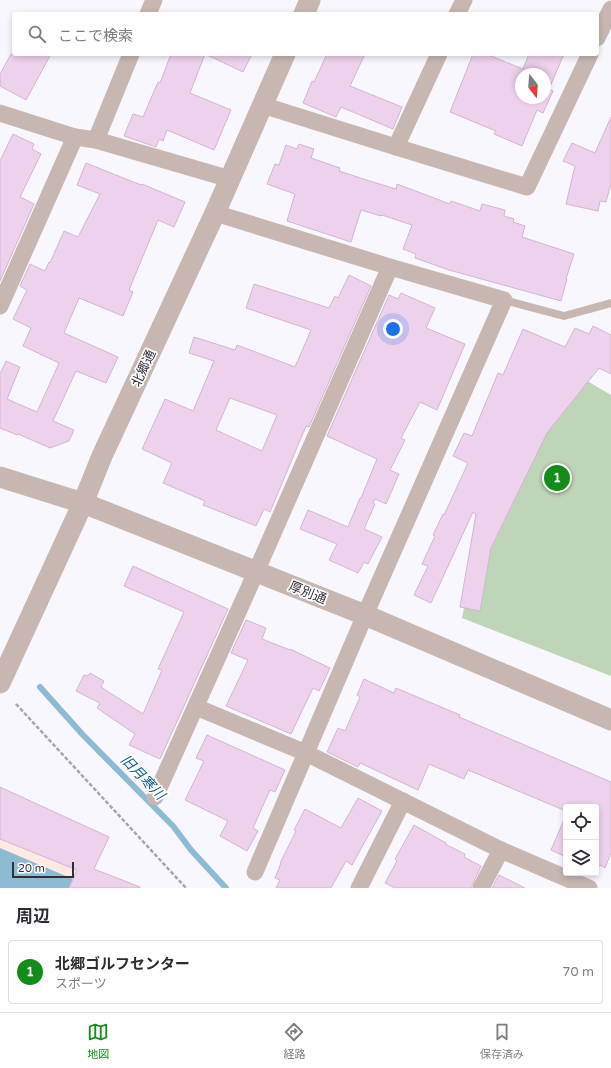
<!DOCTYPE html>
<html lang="ja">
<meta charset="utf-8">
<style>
:root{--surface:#fff;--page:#f2f2f3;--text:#2b2b33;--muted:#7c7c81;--line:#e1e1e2;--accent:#118d18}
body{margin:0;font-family:"Varela Round","Noto Sans JP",sans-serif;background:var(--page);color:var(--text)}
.controls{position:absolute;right:12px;bottom:12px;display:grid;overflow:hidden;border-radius:4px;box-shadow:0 2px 6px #0003}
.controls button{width:36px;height:36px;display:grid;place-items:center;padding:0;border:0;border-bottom:1px solid var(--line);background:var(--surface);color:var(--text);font:20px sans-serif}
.compass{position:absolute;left:515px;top:68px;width:36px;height:36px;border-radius:50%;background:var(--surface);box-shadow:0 2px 6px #0003;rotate:163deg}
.scale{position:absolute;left:12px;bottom:10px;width:62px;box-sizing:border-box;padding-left:4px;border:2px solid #312e3b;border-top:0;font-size:11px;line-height:14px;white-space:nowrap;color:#312e3b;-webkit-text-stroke:3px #fff;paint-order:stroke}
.you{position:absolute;left:393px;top:329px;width:14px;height:14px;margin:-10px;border:3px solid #fff;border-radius:50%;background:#1a73e8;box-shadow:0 0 0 6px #1a73e833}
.badge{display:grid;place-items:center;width:26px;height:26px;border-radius:50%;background:var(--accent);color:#fff;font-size:13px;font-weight:700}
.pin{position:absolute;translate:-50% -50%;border:2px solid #fff;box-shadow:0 1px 4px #0006}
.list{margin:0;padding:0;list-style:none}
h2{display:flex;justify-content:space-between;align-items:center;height:52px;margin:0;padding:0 16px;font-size:17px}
h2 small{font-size:13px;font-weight:400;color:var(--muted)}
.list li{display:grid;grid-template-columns:26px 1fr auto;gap:12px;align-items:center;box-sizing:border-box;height:64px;margin:0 8px 8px;padding:0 8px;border:1px solid var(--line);border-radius:4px}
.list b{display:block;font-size:15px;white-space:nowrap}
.list p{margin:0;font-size:13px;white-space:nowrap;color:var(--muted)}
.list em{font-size:13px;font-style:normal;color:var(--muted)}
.icon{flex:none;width:22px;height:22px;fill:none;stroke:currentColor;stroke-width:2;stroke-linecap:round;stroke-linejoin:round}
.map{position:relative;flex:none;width:611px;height:888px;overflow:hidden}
.search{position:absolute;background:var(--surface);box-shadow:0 2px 6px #0003;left:12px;right:12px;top:12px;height:44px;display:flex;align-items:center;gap:10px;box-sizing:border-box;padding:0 14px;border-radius:4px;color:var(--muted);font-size:15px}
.sheet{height:124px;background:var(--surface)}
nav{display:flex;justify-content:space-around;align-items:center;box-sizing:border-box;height:56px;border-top:1px solid var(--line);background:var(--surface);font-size:11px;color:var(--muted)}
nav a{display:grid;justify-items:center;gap:2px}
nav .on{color:var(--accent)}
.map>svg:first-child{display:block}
.education{fill:#fee9e3}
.green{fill:#bfd5b7}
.water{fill:#8ebbd4}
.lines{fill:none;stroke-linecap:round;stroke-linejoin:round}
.stream{stroke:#8ebbd4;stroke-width:6}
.building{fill:#eed1ec;stroke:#d2b6d1;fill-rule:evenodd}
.path{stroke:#a6a5ae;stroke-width:2.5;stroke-dasharray:4 2;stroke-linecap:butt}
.service{stroke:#c8b7b1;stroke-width:8}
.minor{stroke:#c8b7b1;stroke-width:17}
.tertiary{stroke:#c8b7b1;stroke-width:21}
.labels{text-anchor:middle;stroke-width:3.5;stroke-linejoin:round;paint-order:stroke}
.street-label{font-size:13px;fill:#312e3b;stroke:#fff}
.water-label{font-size:14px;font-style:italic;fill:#0e5e80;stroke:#fff}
</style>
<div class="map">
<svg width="611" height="888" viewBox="0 0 611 888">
<rect width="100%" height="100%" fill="#f8f7fe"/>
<path class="education" d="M0,839L124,888H0Z"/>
<path class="green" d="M567,369L611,395V676L462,618L479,535Z"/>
<path class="water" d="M0,848L73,879L69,888H0Z"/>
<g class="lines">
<path class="stream" d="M40,687L83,735L173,826L191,850L226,888"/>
</g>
<g class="building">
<path d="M11,54H51L26,100L0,86V74Z"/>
<path d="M171,54H205L190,93L231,110L214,150L167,130L163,141L159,139L156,147L124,136L133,114L143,117L158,82L160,83Z"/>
<path d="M205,54H252L243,72Z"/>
<path d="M327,54H365L350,86L402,107L393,129L341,107L336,117L303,103L312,81L314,82Z"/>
<path d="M473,54H486L523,69L529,54H564L549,89L553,91L543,113L537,110L522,146L494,134L496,131L450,112ZM521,74H545V98H521Z"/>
<path d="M611,117V183L606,202L600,201L598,211L566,204L575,166L563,161L572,143L595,153Z"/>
<path d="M13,134L34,144L32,149L41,154L20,197L34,204L0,281V161Z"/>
<path d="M299,144L314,149L311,158L340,168L339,171L376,183L396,189L397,184L450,204L451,201L480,211L482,204L505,210L504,216L514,219L513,222L525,226L522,237L574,254L566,279H567L561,301L449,270L415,258L416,254L403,249L412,225L382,215L381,216L361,210L351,242L287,221L295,194L267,184L275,164L279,165L286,145L297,149Z"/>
<path d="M86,163L141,185L142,184L185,202L174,227L158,220L129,290L133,292L123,316L79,298L64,333L118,357L106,383L76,371L53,421L74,430L69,441L50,448L18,434L17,435L0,428V374L6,361L20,367L7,399L37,412L59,363L23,346L31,328L13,319L27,290L20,286L30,264L45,271L49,262L50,263L64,231L78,237L100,194L77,185Z"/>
<path d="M349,275L371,286L309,427L306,426L270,512L264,509L256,526L203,505L205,501L163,483L172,463L142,449L165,399L193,411L214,361L189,353L194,337L235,350L237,345L295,367L311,330L246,308L254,284L329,308L335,296L338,298ZM230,398L277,415L262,451L216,430Z"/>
<path d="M401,293L435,308L426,328L465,344L437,410L420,402L401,438L405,440L390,470L399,474L386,504L375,499L373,503L375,504L364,529L382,537L368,564L364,562L358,573L329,560L337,544L300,529L308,510L348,527L360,498H361L377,459L327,436L389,295L398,299Z"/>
<path d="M593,326L611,335V374L599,368L547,433L491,548L480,611L460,607L476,514L473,512L431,603L414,595L428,566L422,564L435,536L433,535L443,514L444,515L468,463L453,456L464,433L472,436L498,373L503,375L523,329L565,347L575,328L589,334Z"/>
<path d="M133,566L228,609L160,759L129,745L135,734L97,708L100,703L76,691L84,675L88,676L90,673L104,681L101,687L143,714L162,670L158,669L184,612L124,586Z"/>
<path d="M246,620L266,628L262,639L290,650V649L330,668L319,691L313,688L291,734L226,706L248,660L231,653Z"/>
<path d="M364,679L394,693L396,688L460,715L459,717L611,782V853L605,868L600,865L597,870L596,869V807H566V811L468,770L464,779L429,764L418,790L360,763L358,767L327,752L338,728L345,731L360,697L357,695Z"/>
<path d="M207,735L285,770L275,792L270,790L253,828L258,831L247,851L220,836L228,821L185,800L204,761L196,758Z"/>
<path d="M0,787L109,837L94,869L140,887V888H69L77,870L0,839Z"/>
<path d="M358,798L382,811L352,865L346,861L331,888H276L280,880L275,878L281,863H280L296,831L294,830L305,809L341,828Z"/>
<path d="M566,815V857L551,850Z"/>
<path d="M414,825L446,843L445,844L465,854L464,857L481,866L471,888H395L385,883L397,861L395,859Z"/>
<path d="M499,875L525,888H492Z"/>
</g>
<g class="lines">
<path class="path" d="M16,704L186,888"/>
<path class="service" d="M504,300L564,316L611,303"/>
<g class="minor">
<path d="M148,14L154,0"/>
<path d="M457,14L464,0"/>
<path d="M597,38L611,9"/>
<path d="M262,105L396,147L527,187L590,54"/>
<path d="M0,113L75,137L96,140L230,179"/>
<path d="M96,140L131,54"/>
<path d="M396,147L439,54"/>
<path d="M215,213L390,267L504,300L365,615L255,872"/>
<path d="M0,306L75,137"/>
<path d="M196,707L306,753L501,850L589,888"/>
<path d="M155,797L256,572L390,267"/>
<path d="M359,888L403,801"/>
<path d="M481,888L501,850"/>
</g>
<g class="tertiary">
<path d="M304,14L310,0"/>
<path d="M0,477L83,503L111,514L365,615L611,720"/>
<path d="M0,683L83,503L102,456L215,213L285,54"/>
</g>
</g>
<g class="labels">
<g class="street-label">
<text transform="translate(143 368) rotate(-65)" y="5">北郷通</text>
<text transform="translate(308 592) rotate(22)" y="5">厚別通</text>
</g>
<g class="water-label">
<text transform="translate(143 777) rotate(46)" y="5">旧月寒川</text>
</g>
</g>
</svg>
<div class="controls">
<button><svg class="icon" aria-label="locate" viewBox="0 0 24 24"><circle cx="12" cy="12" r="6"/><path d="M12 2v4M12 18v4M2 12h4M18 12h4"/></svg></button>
<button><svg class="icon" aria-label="layers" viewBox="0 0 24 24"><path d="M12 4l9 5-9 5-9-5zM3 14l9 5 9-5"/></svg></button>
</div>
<svg class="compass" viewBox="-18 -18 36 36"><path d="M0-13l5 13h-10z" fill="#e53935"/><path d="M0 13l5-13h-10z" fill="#7c7c81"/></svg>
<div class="scale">20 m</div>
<div class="you"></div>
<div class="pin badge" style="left:557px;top:478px">1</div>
<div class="search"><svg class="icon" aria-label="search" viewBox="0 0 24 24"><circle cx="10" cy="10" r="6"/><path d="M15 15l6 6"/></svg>ここで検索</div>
</div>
<section class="sheet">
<h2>周辺<small></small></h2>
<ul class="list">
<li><span class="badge">1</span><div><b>北郷ゴルフセンター</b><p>スポーツ</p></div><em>70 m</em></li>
</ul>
</section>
<nav>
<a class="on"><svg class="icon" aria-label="map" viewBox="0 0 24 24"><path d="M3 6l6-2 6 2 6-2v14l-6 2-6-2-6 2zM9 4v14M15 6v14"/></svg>地図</a>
<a><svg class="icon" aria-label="directions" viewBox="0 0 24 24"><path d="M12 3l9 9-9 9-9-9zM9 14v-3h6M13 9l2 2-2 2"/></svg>経路</a>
<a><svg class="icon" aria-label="saved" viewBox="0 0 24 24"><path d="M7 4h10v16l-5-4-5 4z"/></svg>保存済み</a>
</nav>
